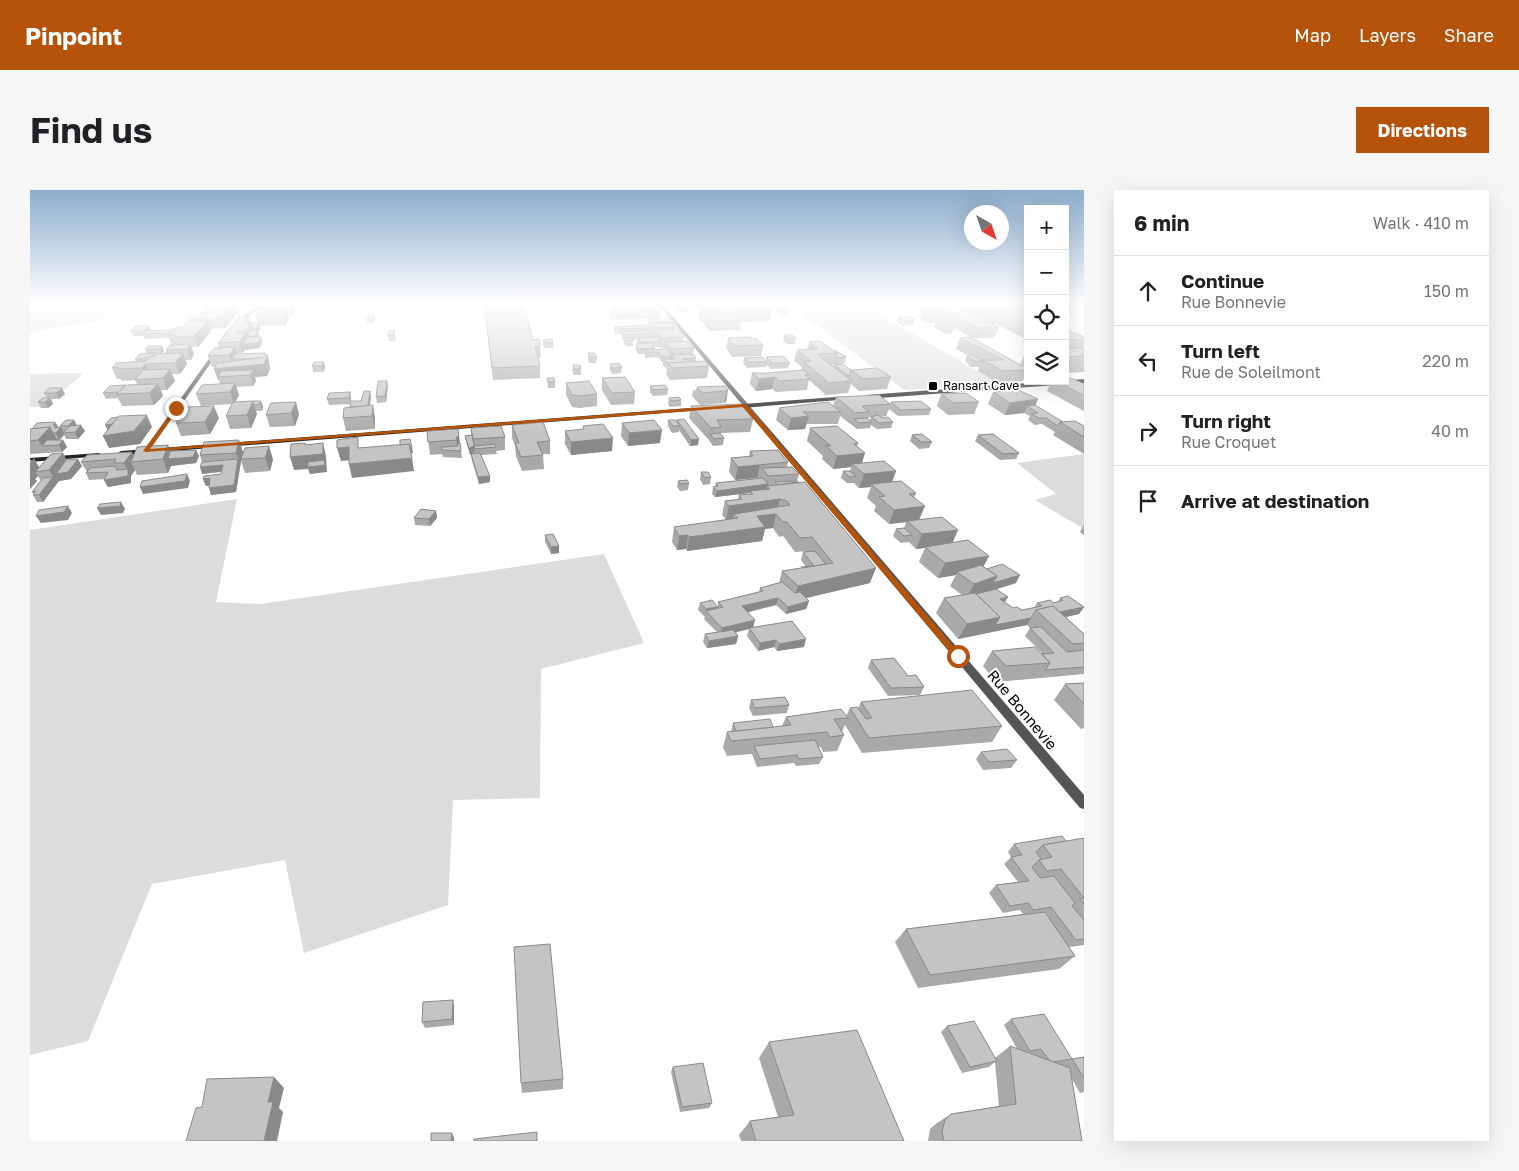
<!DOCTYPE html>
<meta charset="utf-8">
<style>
:root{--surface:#fff;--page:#f6f6f6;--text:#202124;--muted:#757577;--line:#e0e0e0;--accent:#b45309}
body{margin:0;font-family:"Golos Text",sans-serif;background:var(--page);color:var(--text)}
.controls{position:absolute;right:15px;top:15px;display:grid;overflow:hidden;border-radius:0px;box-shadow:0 5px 20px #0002}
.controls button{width:45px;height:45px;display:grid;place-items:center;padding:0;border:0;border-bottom:1px solid var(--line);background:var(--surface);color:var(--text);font:25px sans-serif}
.compass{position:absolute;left:934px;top:15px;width:45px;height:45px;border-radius:50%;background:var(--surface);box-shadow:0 5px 20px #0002;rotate:140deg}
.stop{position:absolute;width:15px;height:15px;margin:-11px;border:4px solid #b45309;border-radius:50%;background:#fff}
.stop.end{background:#b45309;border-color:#fff;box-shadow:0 1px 5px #0008}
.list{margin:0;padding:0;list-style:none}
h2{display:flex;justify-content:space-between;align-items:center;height:65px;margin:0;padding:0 20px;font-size:21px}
h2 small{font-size:16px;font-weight:400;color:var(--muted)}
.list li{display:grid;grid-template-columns:32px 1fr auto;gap:15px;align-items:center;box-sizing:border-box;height:70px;padding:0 20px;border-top:1px solid var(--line)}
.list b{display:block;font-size:19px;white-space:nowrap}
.list p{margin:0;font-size:16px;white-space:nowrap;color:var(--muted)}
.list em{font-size:16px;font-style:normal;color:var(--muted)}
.icon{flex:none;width:28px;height:28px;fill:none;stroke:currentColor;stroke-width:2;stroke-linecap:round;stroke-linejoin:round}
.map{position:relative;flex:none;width:1054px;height:951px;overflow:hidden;border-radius:0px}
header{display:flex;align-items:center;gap:30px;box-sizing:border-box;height:70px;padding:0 25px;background:var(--accent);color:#fff}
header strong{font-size:24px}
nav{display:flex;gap:28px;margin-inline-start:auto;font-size:18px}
.intro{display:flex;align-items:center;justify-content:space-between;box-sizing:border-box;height:120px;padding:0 30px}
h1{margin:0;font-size:35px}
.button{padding:12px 22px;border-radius:0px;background:var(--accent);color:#fff;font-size:18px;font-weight:700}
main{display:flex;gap:30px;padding:0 30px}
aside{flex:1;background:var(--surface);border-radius:0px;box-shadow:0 5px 20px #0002}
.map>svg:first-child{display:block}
.green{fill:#dcdcdc}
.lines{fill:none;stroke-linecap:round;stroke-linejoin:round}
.street{fill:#555;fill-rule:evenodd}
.secondary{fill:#222;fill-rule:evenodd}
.wall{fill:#a9a9a9;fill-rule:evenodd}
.shaded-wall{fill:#898989}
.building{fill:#c4c4c4;stroke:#898989}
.route{fill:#b45309}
.poi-dot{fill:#000;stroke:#fff;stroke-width:2}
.labels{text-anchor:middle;stroke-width:4;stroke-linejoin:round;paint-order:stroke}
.far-poi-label{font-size:12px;fill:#000;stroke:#fff;text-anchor:start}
.street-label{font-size:15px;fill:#000;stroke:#fff}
</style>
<header>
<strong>Pinpoint</strong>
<nav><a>Map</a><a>Layers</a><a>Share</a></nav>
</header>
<div class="intro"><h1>Find us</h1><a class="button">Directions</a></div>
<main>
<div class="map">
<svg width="1054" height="951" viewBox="0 0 1054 951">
<rect width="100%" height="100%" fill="#fff"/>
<g class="green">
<path d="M0,113H139L85,121L83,128L0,142Z"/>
<path d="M767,113H830L968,193L874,200L776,127L774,121Z"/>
<path d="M54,183L14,217H0V184Z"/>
<path d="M1054,264V339L1005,310L1026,304L987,273Z"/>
<path d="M207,309L186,412L230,414L574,364L614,453L511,479L510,608L423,610L418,715L274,763L255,670L122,694L58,851L0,865V340Z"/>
</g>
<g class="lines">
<g class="street">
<path d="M241,113H253L227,120L218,127L208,138L204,137C214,124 224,116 241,113Z"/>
<path d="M627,113H631L1054,605V619L1050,618Z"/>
<path d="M186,159L190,160L118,262H114V260Z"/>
</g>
<g class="secondary">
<path d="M1054,189V193L836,209L833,207L836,205Z"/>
<path d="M819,206L822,208L821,209L699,219L696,217L699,215Z"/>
<path d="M672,217L675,219L674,220L91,265L88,263L91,261Z"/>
<path d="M69,263L72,265L71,266L0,272V268Z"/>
</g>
</g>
<g class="wall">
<path d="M176,113H214L213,114H210L211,117L209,120H208V122L195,138L180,139L181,141L168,157H162L164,164L161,170H156L157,174L150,184H142L145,191L137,200H131L133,206L124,215L92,216L88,208L76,209L73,203L107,194L105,190L92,191L91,189H87L82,178L106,171L105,169L117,163L115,159L132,156L134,161L132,164H134L141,154L139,148L114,149L113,146H103L100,141L119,136L121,140H142L152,137L158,132V129L172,125L171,123L174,119L173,116Z"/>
<path d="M232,113H263L265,121L262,126H258L259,129L255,135L230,136L231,138L228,142L229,147H231L232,152L230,158L215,160L212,163H206L207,164L235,163L239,171L238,172L240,179L237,186L225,187L226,191L223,196L206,197L209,205L205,212L231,211L233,217L232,221H226L227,224L221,238L200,239L196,226L202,214L171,216L166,204L190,194L189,190H188L185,177H182L178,166L189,158L188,153L219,127L221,133H227L225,125L231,120L230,117Z"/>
<path d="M295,113H324V114L311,115L307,118H298V116Z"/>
<path d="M454,113H493L503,150L510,157L511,168H508L510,176V188L463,190Z"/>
<path d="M584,113H593V115H586Z"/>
<path d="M600,113H626L631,119L630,128L641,132V134L646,137L645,139L654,147L653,151L664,158L663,164L666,168V171L679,176L677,188L640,190L636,184L637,179L633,175V172H632L628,167L615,168V164H608L606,160V154H607V149L603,150V156H596L594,153V150H592V144H586L584,142V137L618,135V129L580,130V123L582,122L583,120L606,118V115H601ZM625,157H630L631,158H636V159H625Z"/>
<path d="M641,113H671V116H672V114L742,121L740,131L711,132L710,140L680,141L674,134V132H672L668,126L670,117L665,118L663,117H658L657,122H649L646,120V117H644L641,114Z"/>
<path d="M874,113H991L998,116V150L966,134H962L969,137L964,148H942L924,138L922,143L915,144L904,137L905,133H896L890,129L892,122H887L873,114Z"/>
<path d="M1035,115L1045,119L1043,124L1035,125Z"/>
<path d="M748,117L760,119L759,124L750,125L747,122Z"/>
<path d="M344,124L345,129L344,133H337L336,128Z"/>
<path d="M869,127L885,130L883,135L873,136L867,132Z"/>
<path d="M1035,139L1054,147V155L1053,158H1054V182L1035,183Z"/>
<path d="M359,141L366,146L365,151H359L358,146Z"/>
<path d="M754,145L766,148L765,154H757L753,150Z"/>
<path d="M698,148L733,155L731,166L702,167L696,158Z"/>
<path d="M930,148L990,175L996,160H998V181L993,191L968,193L948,181L949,177H941L935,171L937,166H939L926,159Z"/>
<path d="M513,150L523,153V158H515L513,155Z"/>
<path d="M779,152L804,161L816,167L815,173L801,175L803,177L804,175L821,180L861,187L857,199L829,201L821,194L818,203L796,205L779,190L777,200L746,202L742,199L726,201L720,194L722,183H737L771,181L772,177L764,171L767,160L777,159Z"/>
<path d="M558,163L567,167L566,173H559L558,169Z"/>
<path d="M736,167L760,173L758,178L741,179L737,175L736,177L717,178L713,173L714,168L736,170Z"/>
<path d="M294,172L295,178L293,182H283L282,176Z"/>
<path d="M580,174L592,177L591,183L582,184L580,180Z"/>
<path d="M543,175L551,179V185H544L542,181Z"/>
<path d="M517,188L525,192V198H518Z"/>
<path d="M572,188L605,202L604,214L581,215L572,200Z"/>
<path d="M1022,191H1035L1054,194V221L1017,201Z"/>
<path d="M536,193L567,204V216L549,218L542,217L536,205Z"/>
<path d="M358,196L356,212L347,213L346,207Z"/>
<path d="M620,196L638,199L637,205L623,206L620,202Z"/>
<path d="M667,197L698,200L696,212L694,213L670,215L662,206L663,200H666Z"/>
<path d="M20,198L35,204L29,209H21L23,214L18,218H11L8,212L17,208L14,203Z"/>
<path d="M974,200L1008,209L1005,215L1054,247V264L1023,245L1025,242L1012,234L1005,235L998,230L1000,226L994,223L975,225L958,214L963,202L973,201Z"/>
<path d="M340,201L341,207L340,216L345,228V239L316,241L313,228L320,217L331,211Z"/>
<path d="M299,203L321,208L320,214L299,215L297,209Z"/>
<path d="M911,204L949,212L944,224L918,225L907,216Z"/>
<path d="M806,207L860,214L861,212L901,219L899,225L868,226L859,219L856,226L851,227L863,232L861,238L847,239L841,235L840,238L827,239L810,226L808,234H776L775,239L758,240L746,230L749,218L803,216ZM841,227L840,231L836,228H837Z"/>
<path d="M639,208L651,210V216L640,217L638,214Z"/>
<path d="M241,213L269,224L265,236L240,237L236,225Z"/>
<path d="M661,216L723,229L720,242L690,243L694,248L693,255L683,256L679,250L659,228Z"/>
<path d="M189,228L180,244L151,246L146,233Z"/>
<path d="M44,230L47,235L55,241L48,249H36L34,245L29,250H27H33L37,257L32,262L0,264V239L31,237L30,236Z"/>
<path d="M638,230L647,231V230L668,255L660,256L649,240V242L642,243L638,236Z"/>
<path d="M592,233L630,253L598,256L591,246Z"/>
<path d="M482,235L520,251V264H513L514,279L492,281L486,266L485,255L482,248Z"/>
<path d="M553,236L582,261L541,265L535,254V241L553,239Z"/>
<path d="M441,238L475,247V260L466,261L467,264L451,265L460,292L449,294L442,271L441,264H445V262L440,265L436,252L435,246L441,245Z"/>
<path d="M780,238L828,253L827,257L832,273L866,281L862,292L886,303L884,308L889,329L928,340L922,353L959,366L953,377L986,393L960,401L978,407L975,412L983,418L992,420L1004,418L1007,413H1024L1028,412L1030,408L1054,417L1049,424L1036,427L1054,444V484L966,492L953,476L962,461L1012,463L995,446L1000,438L997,435L928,449L906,423L914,408L932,405L920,396L926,385L908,388L889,372L895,358L886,359L879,352L871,353L863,346L866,339L874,338L876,332L859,334L844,321L846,316L837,308L841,297L829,298L824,293H817L811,288L813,281H820L821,277L803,279L792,269L793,266L777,251Z"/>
<path d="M428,239L432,268L413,267L412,264L400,265L397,241Z"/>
<path d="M882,245L902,252L899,258L889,259L880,251Z"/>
<path d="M948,245L989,263L986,269L970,270L945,251Z"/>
<path d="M174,252L213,262L243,269L240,281L215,283L211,271L206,302L181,305L179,296H176L173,289L191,284V282L172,284V272L170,265Z"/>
<path d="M138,255L140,261L166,260L169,266L166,273L141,276L138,283L107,285L105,280L101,286V293L78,297L74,290L75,289L59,290L56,283L57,282L51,272L102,262L104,265Z"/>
<path d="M720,261L758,272L757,277L769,284L767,291L840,393L776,408L779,411L776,419L756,424L746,415L718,422L723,438L774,457L747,461L744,457L728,461L717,446L719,439L705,442L708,446L706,454L677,458L673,452L675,444L687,442L674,429L675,427L668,420L670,413L688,417V412L729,402L730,398L749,393L752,381L776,377L771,370L773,362L778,361L765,362L753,346L749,347L743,338L735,339L732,351L657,361L656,359L647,360L642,352L644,337L696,330L692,325L695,311L708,310L709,305L720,304V303L685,307L682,304L683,297L685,296L686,293L727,289V288L705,290L699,282L701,268L719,267Z"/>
<path d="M33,263L36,270L52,276L41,289L29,291L13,312H7L3,305L4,304L2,302L11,291L8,286L5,289L7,291L0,299V269L9,277Z"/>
<path d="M671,282L681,287L680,294L673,295L670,289Z"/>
<path d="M648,291L659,293L658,300L650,301L647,297Z"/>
<path d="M406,321L407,328L400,336L385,335L384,328Z"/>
<path d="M1054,334V345L1050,342Z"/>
<path d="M515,345L529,356V363L521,364L515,352Z"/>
<path d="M841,470L894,497L890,505L858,506L838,478Z"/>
<path d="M1054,493V538L1051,539L1024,510L1035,494Z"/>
<path d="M721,510L759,515L757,523L723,526L719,518Z"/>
<path d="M831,512L972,536L962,552L832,563L815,535L812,542L814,545L807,561L793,562L791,557H788L793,567L789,574L766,576L764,573L727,577L722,564L697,566L693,557L697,542L701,541L703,533L743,537L752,536L756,527L816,526L820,518H828Z"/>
<path d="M951,562L987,570L981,578L953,580L946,569Z"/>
<path d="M1054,648V755L1039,757L1045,766L1029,779L888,798L865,752L876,739L993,724L990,720L973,723L959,703L966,695L988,692L974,674L981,667L978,662L984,654L1036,651Z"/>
<path d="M424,816V835L395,838L392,832Z"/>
<path d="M981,829L1042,869L1054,867V902L1050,903L1042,889L1052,951H898L900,939L907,933L921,924L969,916L965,872L959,877L932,883L911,842L917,836L965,868L980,856L987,859L974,835Z"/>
<path d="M739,852L874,951H711L709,945L720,931L748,927L729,868Z"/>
<path d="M643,877L682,913L679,918L650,922L641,882Z"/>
<path d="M533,889V899L492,903L491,893Z"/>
</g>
<g class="shaded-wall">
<path d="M205,113H206L208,122L195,138L192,128Z"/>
<path d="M207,113H214L213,114H210L211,117L209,120Z"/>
<path d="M261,113H263L265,121L262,126L259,116Z"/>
<path d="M306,113H324V114L311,115L307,118Z"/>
<path d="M671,113V117L665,118V114Z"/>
<path d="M650,117H658L657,122H649Z"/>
<path d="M256,119L259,129L255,135L253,125Z"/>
<path d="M219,127L224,144L218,146L219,152L231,147L232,152L230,158L215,160L212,163L207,143Z"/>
<path d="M178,131L181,141L168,157L164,146Z"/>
<path d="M229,133L231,138L228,142L229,146L227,151L225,146L227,144L225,139Z"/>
<path d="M119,136L121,141L115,144L114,141Z"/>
<path d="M160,154L164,164L161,170L157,159Z"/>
<path d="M132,156L134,161L132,164L130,159Z"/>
<path d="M205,157L208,168L202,169L204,175L203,176L199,165Z"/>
<path d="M153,163L157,174L150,184L145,173Z"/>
<path d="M235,163L236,167L238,165L240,179L237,186L225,187L226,191L223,196L220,185L188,187L189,190H188L184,179L234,174Z"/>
<path d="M294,172L295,178L293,182L291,176Z"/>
<path d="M116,174L120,186L117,190L112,178Z"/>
<path d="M140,179L145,191L137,200L133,188Z"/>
<path d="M745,187L742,199L726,201L729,189Z"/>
<path d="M357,191L358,196L356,212L355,206Z"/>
<path d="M205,193L209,205L204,214L200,202Z"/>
<path d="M128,194L133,206L124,215L119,203Z"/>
<path d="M32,198L35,204L29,209L26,203Z"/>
<path d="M698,200L696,212L694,213L696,201Z"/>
<path d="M340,201L341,207L338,228L337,222Z"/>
<path d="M320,202L321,208L320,214L319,208Z"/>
<path d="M20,208L23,214L18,218L15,212Z"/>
<path d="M1008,209L1003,220L997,216L994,223L975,225L980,213Z"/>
<path d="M223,211L227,224L221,238L217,225Z"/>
<path d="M231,211L233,217L232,221L230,214Z"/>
<path d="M266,212L269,224L265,236L261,223Z"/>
<path d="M343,215L345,228V239L342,226Z"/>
<path d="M184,216L189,228L180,244L175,232Z"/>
<path d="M117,225L122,237L110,254L79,258L73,246L78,241L75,235Z"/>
<path d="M779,226L775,239L758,240L761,228Z"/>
<path d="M44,230L47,236L42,242L38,236Z"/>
<path d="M25,232L29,238L31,237L34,243H33L34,245L29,250L23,236Z"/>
<path d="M51,235L55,241L48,249L45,242Z"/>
<path d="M20,237L27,250L12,256L8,250Z"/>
<path d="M632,240L630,253L598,256L599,243Z"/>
<path d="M426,247H429L431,260H428Z"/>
<path d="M583,248L582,261L541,265V252Z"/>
<path d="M669,249L668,255L660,256L661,250Z"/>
<path d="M33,250L37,257L32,262L29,255Z"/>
<path d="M209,250L213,262L211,269V271L206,302L181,305L179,298L208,269L206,263Z"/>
<path d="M275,253L279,265L293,253L296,266L297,282L280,284L278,279L264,280L260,267L275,255Z"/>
<path d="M138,255L143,268L166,260L169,266L166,273L141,276L138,283L133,269Z"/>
<path d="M239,256L243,269L240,281L235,268Z"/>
<path d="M444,256L445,262L440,265L439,258Z"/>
<path d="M319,257L321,270L311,271L307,258Z"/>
<path d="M382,257L383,263L372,264L371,258Z"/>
<path d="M102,262L107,271L101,272L105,280L101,286L94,273Z"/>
<path d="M33,263L40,277L48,269L52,276L41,289L29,291L13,312L9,305L23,287L19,280Z"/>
<path d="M835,263L831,276L822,274L821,277L803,279L807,266Z"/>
<path d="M4,268L11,281L5,282L8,286L5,289L7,291L0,299V273Z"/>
<path d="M382,268L384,281L322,288L319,274Z"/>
<path d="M730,274L727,288L705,290L708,277Z"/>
<path d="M193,275L195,281L172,284L170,277Z"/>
<path d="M98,279L101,286V293L78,297L74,290Z"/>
<path d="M866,281L861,294H841V297L829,298L834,284Z"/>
<path d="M157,284L160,291L158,298L113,304L110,297Z"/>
<path d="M460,286V292L449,294L448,287Z"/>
<path d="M180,288L183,295L176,296L173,289Z"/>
<path d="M738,294L736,301H720V303L685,307L687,301Z"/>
<path d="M750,309L746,323L704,324L703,329L696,330L699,316Z"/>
<path d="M91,312L95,319L93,323L71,325L67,318Z"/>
<path d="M38,316L42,323L38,330L11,333L6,326Z"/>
<path d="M895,316L889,330L877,331L876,332L859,334L864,320Z"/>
<path d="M406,321L407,328L400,336L399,329Z"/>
<path d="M746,324L743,338L735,339L732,351L657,361L659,347L727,326Z"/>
<path d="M928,340L922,354L886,359L892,344Z"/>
<path d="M658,345L656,359L647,360L649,346Z"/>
<path d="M529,356V363L521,364V357Z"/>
<path d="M959,366L951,381L927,382L926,385L908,388L915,373Z"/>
<path d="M846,378L840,393L763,411L768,396Z"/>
<path d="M990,385L986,393L936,409L944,394L967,386Z"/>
<path d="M978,407L973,414L970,409Z"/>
<path d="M748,408L746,415L711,424L712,416Z"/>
<path d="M779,411L776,419L756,424L758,417Z"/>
<path d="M688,417L686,424L676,421L674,427L676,419Z"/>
<path d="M1054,417L1049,424L1018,431L1012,425Z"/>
<path d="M970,427L1001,428L997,435L928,449L937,434Z"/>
<path d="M725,430L723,438L691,446L692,438Z"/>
<path d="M708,446L706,454L677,458L679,451Z"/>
<path d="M776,449L774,457L747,461L749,454Z"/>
<path d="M746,450L744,457L728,461L730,453Z"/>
<path d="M423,810L424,816V835L422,829Z"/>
<path d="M244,887L254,898L249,918L253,922L247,951H234L238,912Z"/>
<path d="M422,943L424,948V951H421Z"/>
</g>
<g class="building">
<path d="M176,113H186L187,114H177L176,116H173Z"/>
<path d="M194,113H205L192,128L158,129L161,126L175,124L176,123H171L177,114Z"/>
<path d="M232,113H261L259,116L230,117Z"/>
<path d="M454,113H493L503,150L509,149L510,157H505L510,176L462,178Z"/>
<path d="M606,113H626L631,119L611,120Z"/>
<path d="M650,113H653L658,117H650L647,115Z"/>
<path d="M902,113H921L969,137L947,138L913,119L914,118L907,114H904Z"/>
<path d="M954,113H991L998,116V117L988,118L998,122V132L972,119H967Z"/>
<path d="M672,114L734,115L742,121L673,122L670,116H673Z"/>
<path d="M907,114L914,118H901L895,115Z"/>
<path d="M1035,115H1036L1045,119L1038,120L1035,119Z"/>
<path d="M748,117H756L760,119L751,120Z"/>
<path d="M606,118L610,124L580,125V123L585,122L583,120Z"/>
<path d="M256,119L253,125H225L229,120Z"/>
<path d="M917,122L928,128L921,129L909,123Z"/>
<path d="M704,123L712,130L682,131L675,124Z"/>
<path d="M344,124L343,128H336L337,125Z"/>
<path d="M219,127L214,134H221L216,141L207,143H216L209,152L188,153L208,128Z"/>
<path d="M869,127H879L885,130L874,131Z"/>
<path d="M638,128L641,132L621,133L618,129Z"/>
<path d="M178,131L164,146L143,147L146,145H138L144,138L152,137L158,132Z"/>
<path d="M220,133H229L225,139H223L221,134H219Z"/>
<path d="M643,133L646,137L625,138L622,134Z"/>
<path d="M619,135L621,138L586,139L584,137Z"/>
<path d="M106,136H119L114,141H100Z"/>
<path d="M648,139L654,147L632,148L627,140Z"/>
<path d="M1035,139L1054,147V149L1035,150Z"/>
<path d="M142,140L140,143L112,144L116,141Z"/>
<path d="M622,140L625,143L592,145V142Z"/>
<path d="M221,141H228L225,146H218Z"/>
<path d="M359,141H365L364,145L358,146Z"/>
<path d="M754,145H762L766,148H758Z"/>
<path d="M218,147H231L228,153L213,154Z"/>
<path d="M627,147L631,151L610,152L607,148Z"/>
<path d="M717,147L727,149L733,155L704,156L698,148Z"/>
<path d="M940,147L998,179V180L973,181L952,170H974L930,148Z"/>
<path d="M595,148H602L604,150L596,151Z"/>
<path d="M522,149L523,153H515L513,150Z"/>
<path d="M657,151L664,158L641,159L636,152Z"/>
<path d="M790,151L807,163L787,164L822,191L799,193L774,172L781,171L767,160L788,159L779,152Z"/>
<path d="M622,153L625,158L609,159L606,154Z"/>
<path d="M160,154L157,159L136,160L140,155Z"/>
<path d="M118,156H132L130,159H115Z"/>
<path d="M205,157L199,165L178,166L184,158Z"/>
<path d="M1035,158H1054V166L1035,167Z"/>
<path d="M637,159L642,166L632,167L629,162H615V160Z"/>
<path d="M804,161H806L816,167L806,168L807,163Z"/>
<path d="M125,163L121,167L118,168L105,169L110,164Z"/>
<path d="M153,163L145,173L116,174L112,178L87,179L89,177L82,178L86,173L116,171L119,167H124L127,164Z"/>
<path d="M235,163L234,165H238L236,168L202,169L205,164Z"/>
<path d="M558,163H564L567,167H559Z"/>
<path d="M663,164L666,168L653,169L658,170L660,172L638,173L633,169H645L642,165Z"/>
<path d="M943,165L952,171H944L937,166Z"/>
<path d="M753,166L760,173H742L736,167Z"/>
<path d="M237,167L234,174L184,179L187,173Z"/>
<path d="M732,167L737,172H719L714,168Z"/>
<path d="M675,171L679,176L642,178L638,173Z"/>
<path d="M284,172H294L291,176H282Z"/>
<path d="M589,173L592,177L583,178L580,174Z"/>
<path d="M813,174L821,180L819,186L804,175Z"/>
<path d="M543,175H550L551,179H544Z"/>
<path d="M847,178L861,187L833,189L821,180Z"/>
<path d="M140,179L133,188L105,190L113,180Z"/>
<path d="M223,180L220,185L188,187L191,181Z"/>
<path d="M774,180L779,185H775L780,189L749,191L745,187L729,189L722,183H737Z"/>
<path d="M595,187L605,202L582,203L572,188Z"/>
<path d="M517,188H524L525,192H518Z"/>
<path d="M1035,188H1041L1054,194V206L1027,191H1035Z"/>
<path d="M348,191H357L355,206L346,207Z"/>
<path d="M559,191L567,204L550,206L542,205L536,193Z"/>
<path d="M205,193L200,202L166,204L172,195Z"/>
<path d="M128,194L119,203L86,204L96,195Z"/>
<path d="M95,195L89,202L73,203L80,196Z"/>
<path d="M635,195L638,199L623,200L620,196Z"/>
<path d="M695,196L698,200L696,201L672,203L667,197Z"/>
<path d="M20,198H32L26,203H14Z"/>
<path d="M986,199L1008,209L980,213L963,202L976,201L974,200Z"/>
<path d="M334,201H340L338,216L320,217L321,211H331Z"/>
<path d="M320,202L319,208L297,209L299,203Z"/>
<path d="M936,203L949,212L923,213L911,204Z"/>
<path d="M849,205L860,214L832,216L839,222L825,223L806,207Z"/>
<path d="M649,207L651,210L641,211L639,208Z"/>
<path d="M13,208H20L15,212H8Z"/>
<path d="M223,211L217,225L196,226L203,212Z"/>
<path d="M223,211H231L230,214L224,215Z"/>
<path d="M891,211L901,219L870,220L861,212Z"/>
<path d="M266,212L261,223L236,225L241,213Z"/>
<path d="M798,212L811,222H773L779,226L761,228L749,218Z"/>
<path d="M710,214L723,229L687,230L691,237L681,238L661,216Z"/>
<path d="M343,215L342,226L313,228L314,218Z"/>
<path d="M1005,215L1033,232H1030L1028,236L1016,228H1009L1001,224L1008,223L997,216Z"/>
<path d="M184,216L175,232L146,233L157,217Z"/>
<path d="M117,225L104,241L73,246L89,226Z"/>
<path d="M848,225L852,228L858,227L863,232L849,233L841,227Z"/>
<path d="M88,227L82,234L75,235L81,228Z"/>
<path d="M837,228L842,232L829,233L824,229Z"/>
<path d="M654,229L669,249L661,250L647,230Z"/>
<path d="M36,230H44L38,236H30Z"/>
<path d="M624,230L632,240L599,243L592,233Z"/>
<path d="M638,230H646L650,236H643Z"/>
<path d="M1045,231L1054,236V247L1030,232Z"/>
<path d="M25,232L23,236L27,235L24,238L31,237L26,243H23L20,237L2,239L7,233Z"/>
<path d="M513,232L520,251L507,252L513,265L491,267L485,253H489L482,235Z"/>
<path d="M573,234L583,248L541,252L535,241L554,239L553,236Z"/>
<path d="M51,235L45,242L33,243L40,236Z"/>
<path d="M471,236L475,247L443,249L441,238Z"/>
<path d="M807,236L828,253L824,254L835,263L807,266L796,256H801L780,238Z"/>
<path d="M20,237L8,250L0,251V239Z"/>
<path d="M428,239L429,247H426L427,250L398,252L397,241Z"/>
<path d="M690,243L694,248L684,249L680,244Z"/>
<path d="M892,244L902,252H891L882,245Z"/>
<path d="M963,244L989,263L973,264L948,245Z"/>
<path d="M442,245L444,256L465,254L466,257L445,259L444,256L439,258L435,246Z"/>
<path d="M328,247V258L379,254L382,268L319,274V257L307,258V250Z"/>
<path d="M380,249L382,257H380L379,254L370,255V250Z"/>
<path d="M17,250H33L29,255L12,256Z"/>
<path d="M209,250L206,263L170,265L174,252Z"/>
<path d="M275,253V255L293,253V264L260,267L261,254Z"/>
<path d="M430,253L431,261L412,260L411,257L428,256L427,254Z"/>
<path d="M138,255L133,269L101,272L107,257Z"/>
<path d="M239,256L235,268L211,269L215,258Z"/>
<path d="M166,260L163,267L138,269L140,261Z"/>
<path d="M748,260L758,272L708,277L701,268L723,266L720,261Z"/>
<path d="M102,262L94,273H84L86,269L51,272L57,265Z"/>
<path d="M33,263L19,280L5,282L21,264Z"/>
<path d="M450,263L460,286L448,287L441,264Z"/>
<path d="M48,269L38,282L26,284L36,270Z"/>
<path d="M208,269L204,295L179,298L180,288L173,289L174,286L191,284L193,275L170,277L172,272Z"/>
<path d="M294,270L295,275L278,277V272Z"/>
<path d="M854,271L866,281L834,284L822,274Z"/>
<path d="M85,276L87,280L98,279V286L74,290L78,282L56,283L60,278Z"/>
<path d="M762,277L769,284L738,286L732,278Z"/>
<path d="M813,281H820L826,286L819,287Z"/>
<path d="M671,282H678L681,287L675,288Z"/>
<path d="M157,284L155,291L110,297L112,291Z"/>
<path d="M23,287L9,305H3L6,301L2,302L13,288Z"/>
<path d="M733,288L738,294L687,301L683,297L688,296L686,293Z"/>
<path d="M657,290L659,293L651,294L648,291Z"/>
<path d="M767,291L768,292L748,295L745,292Z"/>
<path d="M871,291L886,303L879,304L895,316L864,320L849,307L855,306L841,294Z"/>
<path d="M775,292L846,378L768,396L752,381L803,373L782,347L770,348L757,332H753L746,324L727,326L735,337L659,347L658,345L649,346L644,337L708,328L704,324L760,315L757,311L750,309L699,316L695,311L712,309L709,305L723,304L720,301L740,299L737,296Z"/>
<path d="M91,312L90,316L67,318L70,314Z"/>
<path d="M38,316L34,322L6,326L9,320Z"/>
<path d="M391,319L406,321L399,329L384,328Z"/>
<path d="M912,327L928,340L892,344L877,331Z"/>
<path d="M874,338L882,345L874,346L866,339Z"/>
<path d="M523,344L529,356L521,357L515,345Z"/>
<path d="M938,350L959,366L915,373L895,357Z"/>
<path d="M785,361L796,374L772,378L771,377L784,376L773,362Z"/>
<path d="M972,374L990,385L963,393L967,386L957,379Z"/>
<path d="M951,375L967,386L944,394L927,382Z"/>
<path d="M752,392L765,403L770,402L779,411L758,417L748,408L712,416L725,430L692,438L676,421L693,417L688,412L733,401L730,398Z"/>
<path d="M966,399L978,407L970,409L983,418L987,417L992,420L1012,416L1007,413L1020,410L1024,413L1033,410L1030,408L1038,406L1054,417L1030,422L1023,416L1006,420L1001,428L965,435L970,427L946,404Z"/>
<path d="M945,403L970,427L937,434L914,408Z"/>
<path d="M682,410L688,417L676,419L670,413Z"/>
<path d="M1023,416L1054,444V453L1043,454L1006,420Z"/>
<path d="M762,431L776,449L749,454L746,450L730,453L719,438Z"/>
<path d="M1011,437L1037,462L1054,460V477L1015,480L1020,473L1012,464L1024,463L1000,438Z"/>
<path d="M703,440L708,446L679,451L675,444Z"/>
<path d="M1005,457L1020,473L976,476L962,461Z"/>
<path d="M864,468L878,486L886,485L894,497L861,498L841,470Z"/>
<path d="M1054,493V514L1035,494Z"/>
<path d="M942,500L972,536L839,548L820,518L827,517L836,529L842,528L831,512Z"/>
<path d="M755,507L759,515L725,518L721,510Z"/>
<path d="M811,519L818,528L804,529L814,545L800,547L797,542L701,551L697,542L761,535L756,527Z"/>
<path d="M740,529L743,537L706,541L703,533Z"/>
<path d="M785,550L793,567L769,569L767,565L730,569L724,556Z"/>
<path d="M977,559L987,570L959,572L951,562Z"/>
<path d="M1032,646L1036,651L1013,655L1006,662L1011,669L1009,670L1002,677L1010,688L1024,686L1045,713L1042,716L1054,730V749L1046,750L1021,717L1003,720L998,713L980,716L966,695L999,691L981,667L992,665L984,654Z"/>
<path d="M1054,648V714L1050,709L1054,708L1031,679L1017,681L1009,670L1022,667L1013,655Z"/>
<path d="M1015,722L1045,766L900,785L876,739Z"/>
<path d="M520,754L533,889L491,893L484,757Z"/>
<path d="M423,810L422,829L392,832L393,812Z"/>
<path d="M1014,824L1042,869L1023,872L1019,870L1011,859L1000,861L981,829Z"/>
<path d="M944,831L967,871L940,877L917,836Z"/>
<path d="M827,840L874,951H726L720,931L764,925L739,852Z"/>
<path d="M980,856L1040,878L1052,951H914L912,942L915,930L921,924L986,914Z"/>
<path d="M1054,867V888L1042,869Z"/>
<path d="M673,873L682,913L652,917L643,877Z"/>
<path d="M244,887L238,912H243L234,951H156L166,918L172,917L177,889Z"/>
<path d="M507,942V951H444V949Z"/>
<path d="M401,943H422L421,951H401Z"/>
</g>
<linearGradient id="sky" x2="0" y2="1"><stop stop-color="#8cadcc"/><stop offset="0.46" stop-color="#fff"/><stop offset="1" stop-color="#fff" stop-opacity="0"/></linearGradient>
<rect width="1054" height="246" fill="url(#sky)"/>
<path class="route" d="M716,214L930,464V468H925L713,217L116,262L113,261L146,217L149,218L120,259Z"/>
<rect class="poi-dot" x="898" y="191" width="10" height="10" rx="2.5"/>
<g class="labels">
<g class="far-poi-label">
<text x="913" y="200">Ransart Cave</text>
</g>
<g class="street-label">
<text transform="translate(992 520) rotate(50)" y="5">Rue Bonnevie</text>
</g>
</g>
</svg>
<div class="controls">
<button>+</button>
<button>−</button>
<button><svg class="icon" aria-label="locate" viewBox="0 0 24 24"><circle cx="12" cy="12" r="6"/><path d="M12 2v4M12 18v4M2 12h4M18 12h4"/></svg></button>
<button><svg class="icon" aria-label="layers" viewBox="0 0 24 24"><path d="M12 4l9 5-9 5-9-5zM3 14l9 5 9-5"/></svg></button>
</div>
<svg class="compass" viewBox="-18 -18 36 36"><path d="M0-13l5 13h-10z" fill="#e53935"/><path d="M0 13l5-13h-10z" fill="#757577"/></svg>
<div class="stop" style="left:928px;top:466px"></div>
<div class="stop end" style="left:146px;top:218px"></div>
</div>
<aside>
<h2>6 min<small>Walk · 410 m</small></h2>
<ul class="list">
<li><svg class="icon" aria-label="ahead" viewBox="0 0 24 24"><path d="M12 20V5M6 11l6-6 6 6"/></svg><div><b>Continue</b><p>Rue Bonnevie</p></div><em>150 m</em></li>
<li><svg class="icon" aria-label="left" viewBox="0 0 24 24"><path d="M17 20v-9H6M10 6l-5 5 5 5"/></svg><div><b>Turn left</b><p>Rue de Soleilmont</p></div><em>220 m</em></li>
<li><svg class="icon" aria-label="right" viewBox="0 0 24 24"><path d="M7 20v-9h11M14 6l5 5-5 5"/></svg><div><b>Turn right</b><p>Rue Croquet</p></div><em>40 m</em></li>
<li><svg class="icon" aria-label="arrive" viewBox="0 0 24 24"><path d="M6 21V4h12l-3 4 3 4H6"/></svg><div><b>Arrive at destination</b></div></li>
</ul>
</aside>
</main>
